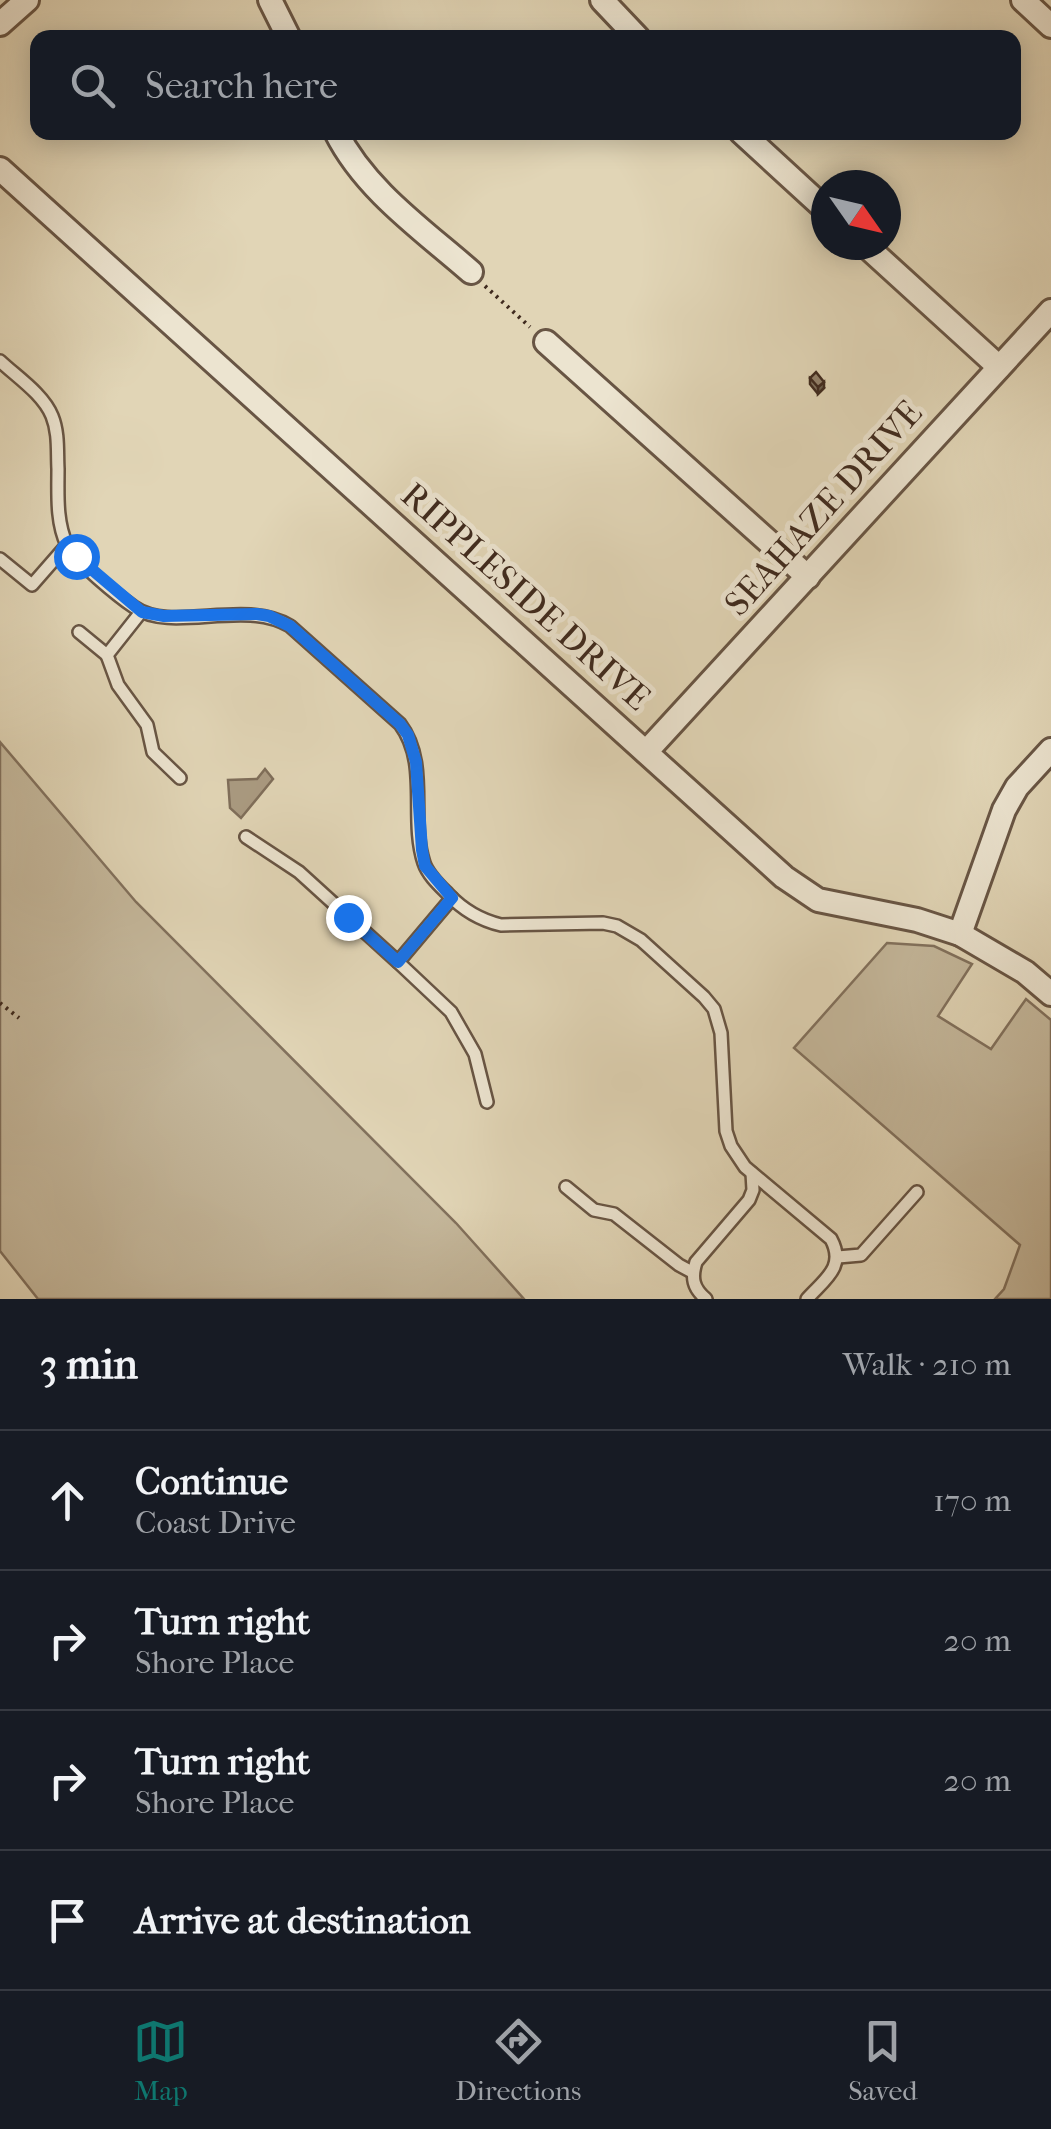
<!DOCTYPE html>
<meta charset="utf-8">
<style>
:root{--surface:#171b24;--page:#20242c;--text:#f1f3f6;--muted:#9ea1a6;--line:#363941;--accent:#0f766e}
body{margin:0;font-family:"IM FELL French Canon",serif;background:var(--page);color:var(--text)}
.compass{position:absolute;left:811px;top:170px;width:90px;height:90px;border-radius:50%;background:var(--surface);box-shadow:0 5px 25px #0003;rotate:124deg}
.stop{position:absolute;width:30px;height:30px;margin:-22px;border:8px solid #1a73e8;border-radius:50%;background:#fff}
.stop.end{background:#1a73e8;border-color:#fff;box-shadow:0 2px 10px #0008}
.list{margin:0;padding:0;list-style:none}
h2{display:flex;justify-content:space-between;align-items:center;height:130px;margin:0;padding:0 40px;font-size:42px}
h2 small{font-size:32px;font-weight:400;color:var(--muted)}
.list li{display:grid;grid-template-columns:65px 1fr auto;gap:30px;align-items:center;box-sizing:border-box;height:140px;padding:0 40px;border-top:2px solid var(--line)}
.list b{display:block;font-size:38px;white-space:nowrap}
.list p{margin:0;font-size:32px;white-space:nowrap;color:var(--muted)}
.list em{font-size:32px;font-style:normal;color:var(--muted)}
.icon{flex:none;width:55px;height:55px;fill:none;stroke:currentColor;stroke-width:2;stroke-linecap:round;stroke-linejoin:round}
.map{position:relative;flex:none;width:1051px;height:1299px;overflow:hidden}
.search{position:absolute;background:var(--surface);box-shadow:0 5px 25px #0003;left:30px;right:30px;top:30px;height:110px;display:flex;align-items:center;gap:25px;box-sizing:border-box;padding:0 35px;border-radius:20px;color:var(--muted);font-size:38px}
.sheet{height:690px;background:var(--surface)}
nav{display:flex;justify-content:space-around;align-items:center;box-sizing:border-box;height:140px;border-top:2px solid var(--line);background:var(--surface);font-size:28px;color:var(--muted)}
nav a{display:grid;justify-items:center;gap:5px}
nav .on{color:var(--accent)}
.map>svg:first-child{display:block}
.green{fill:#c5b89c;stroke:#82715d;stroke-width:2.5}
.water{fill:#aa9b82;stroke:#7f6e5a;stroke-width:2.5}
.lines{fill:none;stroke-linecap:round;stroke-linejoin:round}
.service-casing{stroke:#685544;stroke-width:16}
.minor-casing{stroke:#685544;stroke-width:28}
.path{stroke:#3f2a1e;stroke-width:4;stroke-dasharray:2.5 5;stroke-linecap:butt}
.service{stroke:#ece4d0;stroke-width:11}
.minor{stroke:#ece4d0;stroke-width:22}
.wall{fill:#7e715e;stroke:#3f2a1e;stroke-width:2.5}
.shaded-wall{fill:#675c4c;stroke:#3f2a1e;stroke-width:2.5}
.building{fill:#93836d;stroke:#3f2a1e;stroke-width:2.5}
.route{stroke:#1a73e8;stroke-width:12}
.labels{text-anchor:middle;stroke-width:10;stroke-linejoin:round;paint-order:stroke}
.street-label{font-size:35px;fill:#3f2a1e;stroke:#ece4d0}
</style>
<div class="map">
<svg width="1051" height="1299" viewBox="0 0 1051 1299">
<rect width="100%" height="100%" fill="#e1d5b6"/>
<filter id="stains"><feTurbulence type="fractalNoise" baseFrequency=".002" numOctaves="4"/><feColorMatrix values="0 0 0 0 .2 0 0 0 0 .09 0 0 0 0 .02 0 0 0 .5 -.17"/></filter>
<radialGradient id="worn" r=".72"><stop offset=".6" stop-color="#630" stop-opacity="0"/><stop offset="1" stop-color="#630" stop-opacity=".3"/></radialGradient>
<g class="green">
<path d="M0,742L136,902L456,1223L524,1299H38L0,1251Z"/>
<path d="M887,943L934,946L972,964L938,1016L991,1049L1026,999L1051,1020V1299H995L1004,1289L1020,1245L794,1048Z"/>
</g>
<path class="water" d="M265,769L273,779L241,818L230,808L228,780L257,779Z"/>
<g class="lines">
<defs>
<g id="service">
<path d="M0,361C17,377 43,394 52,416C59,433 57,452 58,469C58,494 56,522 67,545C75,561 118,596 134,607C172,634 243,598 290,626L400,724C430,764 409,818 424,863C428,875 439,885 448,894C463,910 480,920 501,925L603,923L617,926L641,940L704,997L714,1009L721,1033L726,1131L731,1146L745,1167L831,1239C846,1267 825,1279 807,1299"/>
<path d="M0,559L32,585L67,545"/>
<path d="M141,612L107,655L118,685L147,725L153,752L180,778"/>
<path d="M79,632L107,655"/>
<path d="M246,837L299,872L398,962"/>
<path d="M452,898L398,962L451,1012L475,1054L487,1102"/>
<path d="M566,1187L594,1210L614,1214L679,1265L692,1272"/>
<path d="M838,1257L861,1255L917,1192"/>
<path d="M706,1299C693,1288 691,1278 696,1262L749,1200L753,1190L752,1173"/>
</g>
<g id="minor">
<path d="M270,0L289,38"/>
<path d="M602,0L638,38"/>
<path d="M1023,0L1051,26"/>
<path d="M0,24L27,0"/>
<path d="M336,132C365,190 423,230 471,272"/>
<path d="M741,132L826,210"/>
<path d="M0,169L784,877L818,900L917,920L960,934L1025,972L1051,994"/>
<path d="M865,245L999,367"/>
<path d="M546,342L808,577"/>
<path d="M646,752L1051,311"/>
<path d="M960,934L1004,810L1017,787L1051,750"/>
</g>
</defs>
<use href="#service" class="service-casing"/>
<use href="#minor" class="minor-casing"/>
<g class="path">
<path d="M485,286L530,327"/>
<path d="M0,1003L19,1018"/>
</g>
<use href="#service" class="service"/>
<use href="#minor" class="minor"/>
</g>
<path class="wall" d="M810,378L824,388L818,394L810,384Z"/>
<path class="shaded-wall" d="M824,382V388L818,394V387Z"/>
<path class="building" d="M816,372L824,382L818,387L810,378Z"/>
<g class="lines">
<path class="route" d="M76,556L142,612L164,616L257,614L269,616L290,626L400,724L408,735L416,762L422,850L425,866L452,898L398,962L348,917"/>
</g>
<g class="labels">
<g class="street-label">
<text transform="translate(823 508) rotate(-48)" y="12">SEAHAZE DRIVE</text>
<text transform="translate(526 596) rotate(42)" y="12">RIPPLESIDE DRIVE</text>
</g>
</g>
<rect width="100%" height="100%" filter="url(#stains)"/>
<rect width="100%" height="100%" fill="url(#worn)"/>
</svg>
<svg class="compass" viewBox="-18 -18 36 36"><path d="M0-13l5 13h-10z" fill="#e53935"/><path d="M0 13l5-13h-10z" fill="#9ea1a6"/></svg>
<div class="stop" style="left:76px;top:556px"></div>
<div class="stop end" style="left:348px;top:917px"></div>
<div class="search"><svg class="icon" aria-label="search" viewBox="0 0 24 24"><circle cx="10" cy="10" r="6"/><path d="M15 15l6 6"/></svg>Search here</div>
</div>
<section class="sheet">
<h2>3 min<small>Walk · 210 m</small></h2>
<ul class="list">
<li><svg class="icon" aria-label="ahead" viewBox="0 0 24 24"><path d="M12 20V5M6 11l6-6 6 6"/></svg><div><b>Continue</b><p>Coast Drive</p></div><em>170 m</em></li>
<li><svg class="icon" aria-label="right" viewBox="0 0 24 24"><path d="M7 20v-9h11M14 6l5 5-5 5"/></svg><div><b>Turn right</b><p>Shore Place</p></div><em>20 m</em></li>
<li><svg class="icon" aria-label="right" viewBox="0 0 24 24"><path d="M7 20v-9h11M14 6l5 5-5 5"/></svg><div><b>Turn right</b><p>Shore Place</p></div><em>20 m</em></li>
<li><svg class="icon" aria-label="arrive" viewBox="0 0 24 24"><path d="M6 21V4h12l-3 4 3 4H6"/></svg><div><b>Arrive at destination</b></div></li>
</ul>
</section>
<nav>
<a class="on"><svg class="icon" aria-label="map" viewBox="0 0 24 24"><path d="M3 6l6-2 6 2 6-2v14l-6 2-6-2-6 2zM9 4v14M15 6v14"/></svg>Map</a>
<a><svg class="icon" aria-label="directions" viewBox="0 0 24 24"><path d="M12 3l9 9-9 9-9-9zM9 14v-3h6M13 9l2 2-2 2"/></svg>Directions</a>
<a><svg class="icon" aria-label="saved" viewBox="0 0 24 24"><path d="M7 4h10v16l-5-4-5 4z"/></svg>Saved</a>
</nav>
